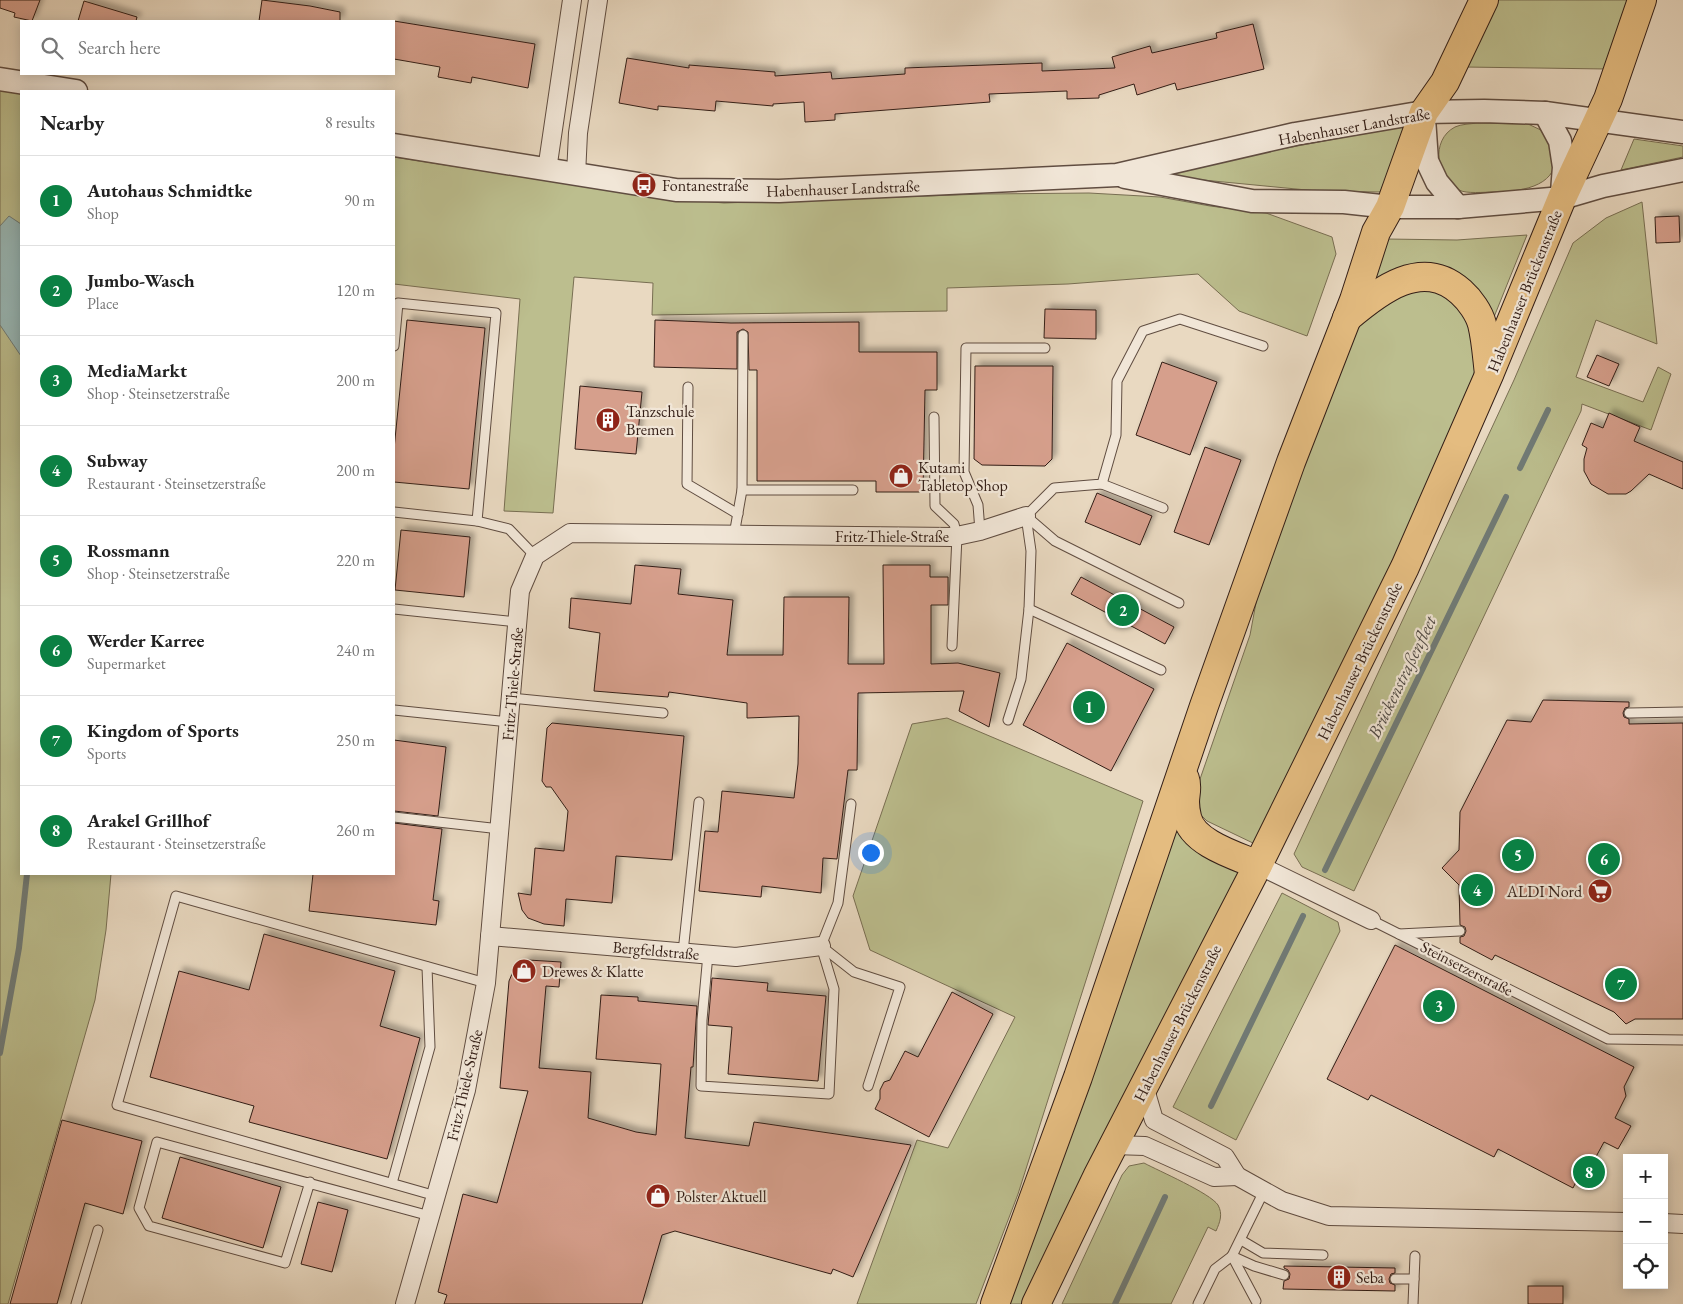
<!DOCTYPE html>
<meta charset="utf-8">
<style>
:root{--surface:#fff;--page:#f6f6f6;--text:#222;--muted:#767676;--line:#e0e0e0;--accent:#0b8043}
body{margin:0;font-family:"EB Garamond",serif;background:var(--page);color:var(--text)}
.controls{position:absolute;right:15px;bottom:15px;display:grid;overflow:hidden;border-radius:0px;box-shadow:0 2px 12px #0003}
.controls button{width:45px;height:45px;display:grid;place-items:center;padding:0;border:0;border-bottom:1px solid var(--line);background:var(--surface);color:var(--text);font:25px sans-serif}
.you{position:absolute;left:870px;top:852px;width:18px;height:18px;margin:-12px;border:4px solid #fff;border-radius:50%;background:#1a73e8;box-shadow:0 0 0 8px #1a73e833}
.badge{display:grid;place-items:center;width:32px;height:32px;border-radius:50%;background:var(--accent);color:#fff;font-size:16px;font-weight:700}
.pin{position:absolute;translate:-50% -50%;border:2px solid #fff;box-shadow:0 1px 5px #0006}
.list{margin:0;padding:0;list-style:none}
h2{display:flex;justify-content:space-between;align-items:center;height:65px;margin:0;padding:0 20px;font-size:21px}
h2 small{font-size:16px;font-weight:400;color:var(--muted)}
.list li{display:grid;grid-template-columns:32px 1fr auto;gap:15px;align-items:center;box-sizing:border-box;height:90px;padding:0 20px;border-top:1px solid var(--line)}
.list b{display:block;font-size:19px;white-space:nowrap}
.list p{margin:0;font-size:16px;white-space:nowrap;color:var(--muted)}
.list em{font-size:16px;font-style:normal;color:var(--muted)}
.icon{flex:none;width:28px;height:28px;fill:none;stroke:currentColor;stroke-width:2;stroke-linecap:round;stroke-linejoin:round}
.map{position:relative;flex:none;width:1683px;height:1304px;overflow:hidden}
.search{position:absolute;background:var(--surface);box-shadow:0 2px 12px #0003;left:20px;top:20px;width:375px;height:55px;display:flex;align-items:center;gap:12px;box-sizing:border-box;padding:0 18px;border-radius:0px;color:var(--muted);font-size:19px}
.panel{position:absolute;background:var(--surface);box-shadow:0 2px 12px #0003;left:20px;top:90px;width:375px;height:785px;border-radius:0px}
.map>svg:first-child{display:block}
.green{fill:#bcbe8e;stroke:#786e52}
.water{fill:#98b9b8;stroke:#707b77}
.lines{fill:none;stroke-linecap:round;stroke-linejoin:round}
.stream{stroke:#707b77;stroke-width:6}
.building{fill:#d69f8c;stroke:#331e16;filter:url(#shadow)}
.service-casing{stroke:#604d41;stroke-width:11}
.minor-casing{stroke:#604d41;stroke-width:20}
.tertiary-casing{stroke:#604d41;stroke-width:25}
.primary-casing{stroke:#331e16;stroke-width:30}
.service{stroke:#f1e6d7;stroke-width:9}
.minor{stroke:#f1e6d7;stroke-width:18}
.tertiary{stroke:#f1e6d7;stroke-width:22}
.primary{stroke:#e4bc80;stroke-width:28}
.labels{text-anchor:middle;stroke-width:4.5;stroke-linejoin:round;paint-order:stroke}
.street-label{font-size:16px;fill:#331e16;stroke:#f1e6d7}
.poi-label{font-size:16px;fill:#331e16;stroke:#f1e6d7;text-anchor:start}
.water-label{font-size:18px;font-style:italic;fill:#514c47;stroke:#f1e6d7}
</style>
<div class="map">
<svg width="1683" height="1304" viewBox="0 0 1683 1304">
<defs>
<filter id="shadow"><feDropShadow dx="4.5" dy="-4.5" stdDeviation="2.5" flood-color="#0004"/></filter>
</defs>
<rect width="100%" height="100%" fill="#e9d9c1"/>
<filter id="stains"><feTurbulence type="fractalNoise" baseFrequency=".004" numOctaves="4"/><feColorMatrix values="0 0 0 0 .2 0 0 0 0 .09 0 0 0 0 .02 0 0 0 .5 -.17"/></filter>
<radialGradient id="worn" r=".72"><stop offset=".6" stop-color="#630" stop-opacity="0"/><stop offset="1" stop-color="#630" stop-opacity=".3"/></radialGradient>
<g class="green">
<path d="M1497,0H1633L1607,69L1464,67Z"/>
<path d="M0,90L21,94V874H111L106,930L95,1000L8,1304H0Z"/>
<path d="M1477,123L1528,124L1543,131C1547,138 1554,148 1555,156C1558,188 1516,192 1494,192C1485,192 1466,194 1459,190C1436,179 1430,140 1455,127C1461,124 1471,124 1477,123Z"/>
<path d="M1409,125L1380,192L1317,191L1172,177L1171,171L1191,166Z"/>
<path d="M1634,139L1683,146V157L1621,170Z"/>
<path d="M394,157L645,196L724,203L984,194L1089,193L1160,197L1210,206L1266,213L1332,237L1336,254L1307,336L1239,311L1198,274L1068,284L947,288V311L652,315L653,283L574,277L553,513L504,511L520,299L394,284Z"/>
<path d="M1642,202L1657,344L1596,320L1576,377L1643,402L1658,367L1671,374L1651,430L1582,404L1581,411L1354,891L1302,867L1294,854L1514,380L1573,243L1606,218Z"/>
<path d="M1527,235L1494,317L1395,270L1368,283L1387,239L1457,240Z"/>
<path d="M1433,286L1452,295L1469,321L1476,371L1469,393L1366,620L1255,844L1207,821L1200,814L1199,782L1250,635L1264,560L1342,351L1363,320L1390,300L1411,289Z"/>
<path d="M947,718L1143,801L1018,1194L976,1304H857L917,1140L948,1148L1015,1017L870,950L853,896L912,724Z"/>
<path d="M1174,822L1242,870L1024,1304H1006Z"/>
<path d="M1282,893L1338,922L1340,931L1236,1140L1173,1107Z"/>
<path d="M1144,1163C1159,1171 1210,1193 1218,1205C1223,1214 1220,1222 1216,1231L1208,1227L1171,1304H1062L1122,1175L1129,1166Z"/>
</g>
<path class="water" d="M9,216L21,224V356L0,325V226Z"/>
<g class="lines">
<g class="stream">
<path d="M1520,468L1548,410"/>
<path d="M1325,870L1506,497"/>
<path d="M0,1053L19,948L27,874"/>
<path d="M1211,1106L1303,916"/>
<path d="M1115,1304L1165,1197"/>
</g>
</g>
<g class="building">
<path d="M0,0H40L32,21L14,17L15,13L0,8Z"/>
<path d="M262,0L310,6L340,12V21H259Z"/>
<path d="M84,1L137,17L136,21H78Z"/>
<path d="M394,21L535,44L528,88L472,77L471,83L438,77L440,67L394,59Z"/>
<path d="M1253,24L1264,69L1177,90L1175,83L1137,95L1134,84L1099,95V98L1067,99V91L989,94L990,102L835,114V120L805,122L804,102L773,104V106L716,101L715,111L658,106V110L619,103L627,58L689,68V65L775,72V76L831,72L832,79L905,74V68L931,67L1042,63V71L1115,68L1112,57L1150,46L1152,53L1217,38L1216,33Z"/>
<path d="M1679,216L1680,242L1656,243L1655,217Z"/>
<path d="M1045,309L1096,310V339L1044,338Z"/>
<path d="M407,320L485,328L469,489L394,482V449Z"/>
<path d="M655,320L731,323L859,322V352H937V390H925L923,492H876V481H757V370H749L748,332L743,329L737,332V369L654,367Z"/>
<path d="M1597,355L1619,364L1609,386L1587,377Z"/>
<path d="M1162,362L1217,382L1190,455L1136,435Z"/>
<path d="M975,366H1053L1052,459L1045,466L982,465L974,459Z"/>
<path d="M580,386L642,392L636,454L575,449Z"/>
<path d="M1609,413L1640,427L1634,441L1683,462V489L1649,474L1631,491L1626,494H1608L1591,484L1584,471V459L1587,448L1582,445L1591,423L1603,428Z"/>
<path d="M1205,447L1241,460L1209,545L1174,532Z"/>
<path d="M1097,493L1152,516L1140,545L1085,522Z"/>
<path d="M401,530L470,537L464,597L395,590Z"/>
<path d="M635,565L681,569L678,594L733,600L727,655H783L784,597H849L848,664H884L883,565H930V577H948V605H931V664L958,663L1000,673L989,727L959,711L964,691L858,693L857,770H848L837,859L823,858L821,893L762,886L761,897L699,891L705,831L718,832L722,791L794,798L798,764L799,716L747,718V703L669,692L668,697L594,691L600,633L569,628L571,598L631,604Z"/>
<path d="M1081,577L1174,627L1165,644L1071,594Z"/>
<path d="M1067,643L1154,689L1111,771L1023,725Z"/>
<path d="M1543,700L1629,702V707L1625,708L1623,713L1624,717L1629,719V724L1683,723V1019H1635L1626,1024L1614,1012L1495,955L1492,960L1460,943V937L1464,936L1466,931L1465,927L1460,925L1459,885L1442,868L1459,850L1460,812L1507,720L1531,722Z"/>
<path d="M552,723L684,736L672,860L616,856L612,903L566,899L564,926L544,924L528,918L522,910L518,893L531,895L535,848L564,851L568,811L551,787H546L542,781L547,728Z"/>
<path d="M394,740L446,747L438,816L394,811Z"/>
<path d="M394,823L442,829L433,900L439,901L436,925L309,911L313,874H394Z"/>
<path d="M264,934L395,971L380,1026L420,1038L387,1159L249,1122L254,1106L150,1077L179,971L249,990Z"/>
<path d="M1395,945L1634,1067L1624,1087L1626,1096L1615,1118L1631,1126L1618,1149L1604,1142L1592,1164L1584,1166L1573,1188L1498,1149L1494,1157L1371,1095L1368,1100L1327,1079Z"/>
<path d="M528,960L561,962L559,987L546,986L539,1068L591,1072L588,1118L636,1132L656,1135L661,1064L596,1059L601,995L638,997V1001L697,1006L693,1067H691L685,1138L749,1146L754,1122L911,1145L853,1277L833,1269L831,1274L675,1231L662,1235L642,1304H444L447,1295L438,1292L463,1194L497,1203L528,1091L500,1088L509,981L515,967Z"/>
<path d="M712,978L768,983L767,991L826,996L818,1081L728,1074L732,1027L708,1025Z"/>
<path d="M952,992L993,1014L929,1137L875,1109L880,1099V1090L884,1082L890,1080L905,1051L918,1057Z"/>
<path d="M62,1120L142,1141L123,1214L85,1203L57,1304H10Z"/>
<path d="M180,1157L281,1187L263,1248L162,1218Z"/>
<path d="M318,1202L348,1210L332,1272L301,1264Z"/>
<path d="M1284,1266L1395,1268V1273L1391,1274L1389,1279L1390,1283L1395,1285V1291L1283,1289L1284,1281L1289,1279L1290,1274L1288,1270L1284,1268Z"/>
<rect x="1528" y="1286" width="35" height="18"/>
</g>
<g class="lines">
<defs>
<g id="service">
<path d="M394,346L398,303L496,313L477,521"/>
<path d="M688,387L687,484L738,514"/>
<path d="M934,417L935,506L954,524L957,536L952,646"/>
<path d="M1102,484L1163,508"/>
<path d="M742,490H853"/>
<path d="M394,512L477,521L509,529L535,556"/>
<path d="M1026,516L1054,488L1102,484L1116,435L1117,381L1143,331L1180,319L1263,346"/>
<path d="M1026,516L1055,541L1179,603"/>
<path d="M980,531L978,505L964,472L966,348H1045"/>
<path d="M734,535L742,490L743,335"/>
<path d="M394,609L518,622"/>
<path d="M1029,609L1161,670"/>
<path d="M511,698L663,713"/>
<path d="M394,710L509,722"/>
<path d="M1629,713L1683,712"/>
<path d="M1008,720L1021,679L1029,609L1031,551L1026,516"/>
<path d="M394,817L500,829"/>
<path d="M1371,920L1608,1039L1683,1040"/>
<path d="M1399,934L1460,931"/>
<path d="M821,946L854,972L900,987L868,1086"/>
<path d="M683,952L699,802"/>
<path d="M708,954L702,1020L701,1086L829,1094L834,989L821,946L838,903L851,804"/>
<path d="M310,1182L285,1263L149,1226L139,1208L157,1142L430,1216"/>
<path d="M392,1183L430,1047L427,967"/>
<path d="M436,1196L117,1105L176,896L486,983"/>
<path d="M1241,1240L1263,1253L1323,1255"/>
<path d="M1232,1256L1254,1266L1284,1275"/>
<path d="M1232,1256L1256,1301"/>
<path d="M1395,1279H1414"/>
<path d="M76,1304L98,1230"/>
<path d="M1198,1304L1215,1269L1232,1256L1264,1191"/>
<path d="M1413,1304L1415,1256"/>
</g>
<g id="minor">
<path d="M547,170L572,0"/>
<path d="M576,175L578,133L598,0"/>
<path d="M1258,865L1371,920"/>
<path d="M490,936L736,957L821,946"/>
<path d="M1144,1086L1154,1120L1225,1157L1237,1176L1282,1201L1329,1216L1627,1222"/>
<path d="M1113,1145L1145,1146L1214,1177L1237,1176"/>
<path d="M1664,1223L1683,1224"/>
<path d="M405,1304L466,1090L486,983L520,591L535,556L570,533L952,537L980,531L1026,516"/>
</g>
<g id="tertiary">
<path d="M0,79L76,91"/>
<path d="M1545,113L1560,141L1564,167L1562,192"/>
<path d="M1424,118L1427,161L1437,182L1458,207"/>
<path d="M394,145L676,190L779,191L1117,175L1295,134L1424,112L1484,111L1545,113L1683,132"/>
<path d="M1125,177L1252,201L1344,202L1390,207H1458L1562,198L1603,186L1683,170"/>
</g>
<g id="primary">
<path d="M1347,318C1380,290 1422,257 1461,292C1470,300 1479,313 1482,324C1486,340 1487,358 1489,374"/>
<path d="M1185,779C1188,787 1185,794 1185,802C1185,807 1186,813 1187,817C1192,843 1237,856 1258,865"/>
<path d="M995,1304L1078,1077L1204,706L1291,462L1354,300L1376,232L1390,207L1424,112L1445,82L1484,0"/>
<path d="M1036,1304L1097,1177L1258,865L1405,567L1489,375L1562,198L1608,99L1642,0"/>
</g>
</defs>
<use href="#service" class="service-casing"/>
<use href="#minor" class="minor-casing"/>
<use href="#tertiary" class="tertiary-casing"/>
<use href="#primary" class="primary-casing"/>
<use href="#service" class="service"/>
<use href="#minor" class="minor"/>
<use href="#tertiary" class="tertiary"/>
<use href="#primary" class="primary"/>
</g>
<defs>
<symbol id="bus-disc" viewBox="-11 -11 22 22"><circle r="9.5" fill="#8f2418" stroke="#f1e6d7"/><path d="M-5-6H5V4H4V6H2V4H-2V6H-4V4H-5ZM-3.5-4V0h7V-4ZM-3.5 1.2v1.5H-2V1.2ZM2 1.2v1.5H3.5V1.2Z" fill="#fff"/></symbol>
<symbol id="building-disc" viewBox="-11 -11 22 22"><circle r="9.5" fill="#8f2418" stroke="#f1e6d7"/><path d="M-4-6H4V6H1V3H-1V6H-4ZM-2.5-4.3h1.7v1.8h-1.7ZM.8-4.3h1.7v1.8H.8ZM-2.5-1h1.7V.8h-1.7ZM.8-1h1.7V.8H.8Z" fill="#fff"/></symbol>
<symbol id="shop-disc" viewBox="-11 -11 22 22"><circle r="9.5" fill="#8f2418" stroke="#f1e6d7"/><path d="M-5-2.5h2.3a2.7 3.5 0 0 1 5.4 0H5L5.5 6h-11ZM-1.5-2.5h3a1.5 2.3 0 0 0-3 0Z" fill="#fff"/></symbol>
<symbol id="supermarket-disc" viewBox="-11 -11 22 22"><circle r="9.5" fill="#8f2418" stroke="#f1e6d7"/><path d="M-6-5.5h2.5l.6 2H6L4.5 2H-2.5L-4.4-4H-6ZM-1.5 3.2a1.3 1.3 0 1 0 .1 0ZM3 3.2a1.3 1.3 0 1 0 .1 0Z" fill="#fff"/></symbol>
</defs>
<g fill-rule="evenodd">
<use href="#bus-disc" x="630" y="171" width="28" height="28"/>
<use href="#building-disc" x="594" y="406" width="28" height="28"/>
<use href="#shop-disc" x="887" y="462" width="28" height="28"/>
<use href="#supermarket-disc" x="1586" y="877" width="28" height="28"/>
<use href="#shop-disc" x="510" y="957" width="28" height="28"/>
<use href="#shop-disc" x="644" y="1182" width="28" height="28"/>
<use href="#building-disc" x="1325" y="1263" width="28" height="28"/>
</g>
<g class="labels">
<g class="street-label">
<text transform="translate(1354 126) rotate(-10)" y="6">Habenhauser Landstraße</text>
<text transform="translate(843 188) rotate(-2)" y="6">Habenhauser Landstraße</text>
<text transform="translate(1524 291) rotate(-68)" y="6">Habenhauser Brückenstraße</text>
<text x="892" y="542">Fritz-Thiele-Straße</text>
<text transform="translate(1359 661) rotate(-64)" y="6">Habenhauser Brückenstraße</text>
<text transform="translate(512 684) rotate(-85)" y="6">Fritz-Thiele-Straße</text>
<text transform="translate(656 950) rotate(5)" y="6">Bergfeldstraße</text>
<text transform="translate(1467 968) rotate(27)" y="6">Steinsetzerstraße</text>
<text transform="translate(1177 1023) rotate(-63)" y="6">Habenhauser Brückenstraße</text>
<text transform="translate(464 1085) rotate(-77)" y="6">Fritz-Thiele-Straße</text>
</g>
<g class="poi-label">
<text x="662" y="191">Fontanestraße</text>
<text x="626" y="417">Tanzschule<tspan x="626" dy="18">Bremen</tspan></text>
<text x="918" y="473">Kutami<tspan x="918" dy="18">Tabletop Shop</tspan></text>
<text x="1582" y="897" text-anchor="end">ALDI Nord</text>
<text x="542" y="977">Drewes &amp; Klatte</text>
<text x="676" y="1202">Polster Aktuell</text>
<text x="1356" y="1283">Seba</text>
</g>
<g class="water-label">
<text transform="translate(1402 677) rotate(-64)" y="6">Brückenstraßenfleet</text>
</g>
</g>
<rect width="100%" height="100%" filter="url(#stains)"/>
<rect width="100%" height="100%" fill="url(#worn)"/>
</svg>
<div class="controls">
<button>+</button>
<button>−</button>
<button><svg class="icon" aria-label="locate" viewBox="0 0 24 24"><circle cx="12" cy="12" r="6"/><path d="M12 2v4M12 18v4M2 12h4M18 12h4"/></svg></button>
</div>
<div class="you"></div>
<div class="pin badge" style="left:1089px;top:707px">1</div>
<div class="pin badge" style="left:1123px;top:610px">2</div>
<div class="pin badge" style="left:1439px;top:1006px">3</div>
<div class="pin badge" style="left:1477px;top:890px">4</div>
<div class="pin badge" style="left:1518px;top:855px">5</div>
<div class="pin badge" style="left:1604px;top:859px">6</div>
<div class="pin badge" style="left:1621px;top:984px">7</div>
<div class="pin badge" style="left:1589px;top:1172px">8</div>
<div class="search"><svg class="icon" aria-label="search" viewBox="0 0 24 24"><circle cx="10" cy="10" r="6"/><path d="M15 15l6 6"/></svg>Search here</div>
<section class="panel">
<h2>Nearby<small>8 results</small></h2>
<ul class="list">
<li><span class="badge">1</span><div><b>Autohaus Schmidtke</b><p>Shop</p></div><em>90 m</em></li>
<li><span class="badge">2</span><div><b>Jumbo-Wasch</b><p>Place</p></div><em>120 m</em></li>
<li><span class="badge">3</span><div><b>MediaMarkt</b><p>Shop · Steinsetzerstraße</p></div><em>200 m</em></li>
<li><span class="badge">4</span><div><b>Subway</b><p>Restaurant · Steinsetzerstraße</p></div><em>200 m</em></li>
<li><span class="badge">5</span><div><b>Rossmann</b><p>Shop · Steinsetzerstraße</p></div><em>220 m</em></li>
<li><span class="badge">6</span><div><b>Werder Karree</b><p>Supermarket</p></div><em>240 m</em></li>
<li><span class="badge">7</span><div><b>Kingdom of Sports</b><p>Sports</p></div><em>250 m</em></li>
<li><span class="badge">8</span><div><b>Arakel Grillhof</b><p>Restaurant · Steinsetzerstraße</p></div><em>260 m</em></li>
</ul>
</section>
</div>
